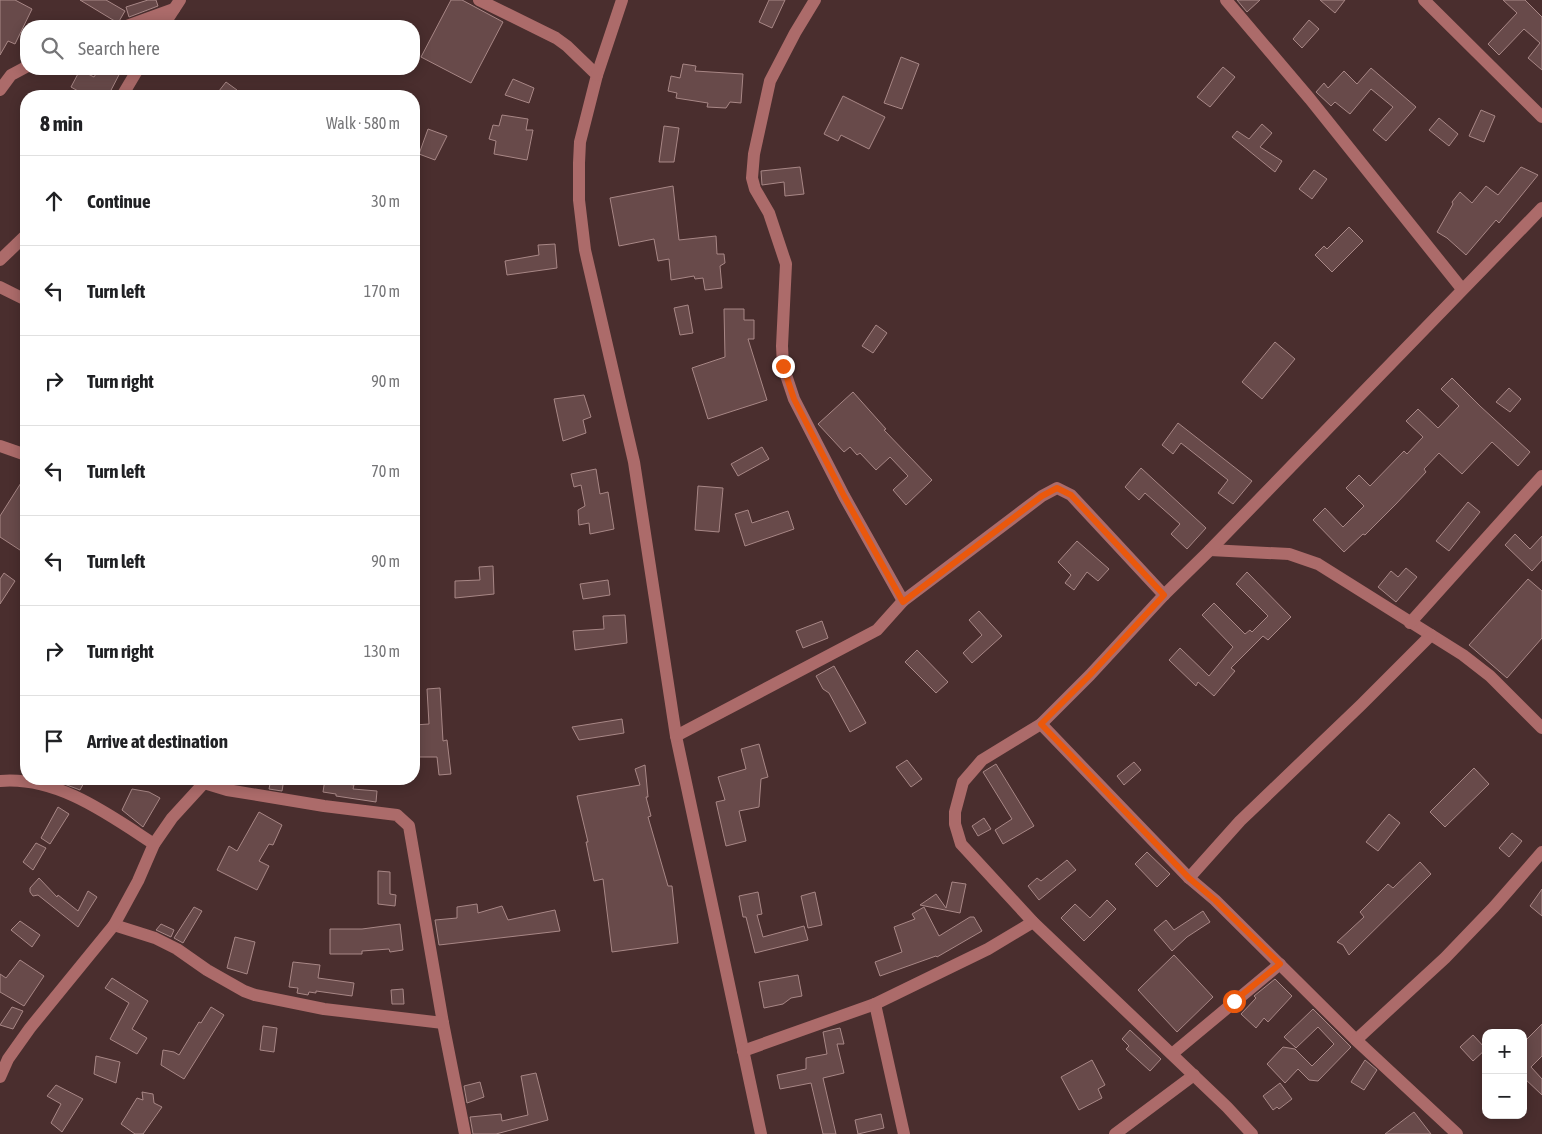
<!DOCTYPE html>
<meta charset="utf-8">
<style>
:root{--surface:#fff;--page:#f6f6f6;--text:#202124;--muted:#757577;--line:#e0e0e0}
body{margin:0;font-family:"Asap Condensed",sans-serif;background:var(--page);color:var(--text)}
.controls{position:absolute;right:15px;bottom:15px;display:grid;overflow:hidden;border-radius:10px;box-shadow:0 2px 12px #0003}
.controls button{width:45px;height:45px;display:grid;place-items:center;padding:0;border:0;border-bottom:1px solid var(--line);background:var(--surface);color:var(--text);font:25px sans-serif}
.stop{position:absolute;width:15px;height:15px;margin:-11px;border:4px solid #ea580c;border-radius:50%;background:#fff}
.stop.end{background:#ea580c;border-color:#fff;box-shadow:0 1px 5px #0008}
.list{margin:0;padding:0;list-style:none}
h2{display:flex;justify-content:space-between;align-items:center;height:65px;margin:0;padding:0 20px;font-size:21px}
h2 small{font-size:16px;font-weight:400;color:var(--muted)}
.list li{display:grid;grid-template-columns:32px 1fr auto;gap:15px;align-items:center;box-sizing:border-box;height:90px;padding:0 20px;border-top:1px solid var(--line)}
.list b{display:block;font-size:19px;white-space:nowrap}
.list em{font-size:16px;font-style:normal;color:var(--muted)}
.icon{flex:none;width:28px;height:28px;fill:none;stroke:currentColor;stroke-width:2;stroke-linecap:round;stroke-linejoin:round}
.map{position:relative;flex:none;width:1542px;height:1134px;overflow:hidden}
.search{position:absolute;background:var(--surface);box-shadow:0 2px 12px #0003;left:20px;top:20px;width:400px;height:55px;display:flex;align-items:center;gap:12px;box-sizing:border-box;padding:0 18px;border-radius:20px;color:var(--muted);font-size:19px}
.panel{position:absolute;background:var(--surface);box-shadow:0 2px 12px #0003;left:20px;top:90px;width:400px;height:695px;border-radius:20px}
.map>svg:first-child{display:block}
.building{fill:#684a4a;stroke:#a88786}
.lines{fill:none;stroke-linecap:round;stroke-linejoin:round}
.minor{stroke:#ac6b6a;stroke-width:12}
.route{stroke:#ea580c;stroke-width:6}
</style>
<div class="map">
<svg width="1542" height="1134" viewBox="0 0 1542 1134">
<rect width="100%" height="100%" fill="#4a2e2e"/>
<g class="building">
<path d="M0,0H15L32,9L15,44L8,41L0,55Z"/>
<path d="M80,0H106L125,11L118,23Z"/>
<path d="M148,0H156L158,6L129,17L126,7Z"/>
<path d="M451,0H462L503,22L471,83L421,57Z"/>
<path d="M769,0H785L772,28L759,22Z"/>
<path d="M1237,0H1260L1247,12Z"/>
<path d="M1320,0H1345L1335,13Z"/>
<path d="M1503,0H1525L1542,17V70L1528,58L1540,43L1524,29L1499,55L1488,44L1517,13Z"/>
<path d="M1309,20L1319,29L1302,48L1293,39Z"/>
<path d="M901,57L919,64L902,109L884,103Z"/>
<path d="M683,64L696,66L695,71L743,74L741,103L730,102L726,108L707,107L708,103L676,98L677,93L668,91L671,76L680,78Z"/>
<path d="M1223,67L1235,77L1210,107L1197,97Z"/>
<path d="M1371,68L1416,107L1386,141L1373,130L1393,107L1371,89L1350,114L1335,102L1331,106L1316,92L1324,83L1328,88L1344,71L1357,84Z"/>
<path d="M99,69H122L108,96H76L78,91L71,87L80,70L94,77Z"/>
<path d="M513,79L534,88L529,103L505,95Z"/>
<path d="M226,82L237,90L232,96H215Z"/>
<path d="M843,96L885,117L869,149L841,135L838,141L824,134Z"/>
<path d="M1481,110L1495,116L1484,142L1469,136Z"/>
<path d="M502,115L528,119L526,130H533L527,160L494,154L496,141L489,139L493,125L499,126Z"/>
<path d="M1439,118L1458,134L1449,146L1429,130Z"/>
<path d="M1262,124L1272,133L1260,147L1282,161L1275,172L1232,137L1237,131L1249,139Z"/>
<path d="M664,126L679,128L674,162H659Z"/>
<path d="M428,129L447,136L435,160L419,154Z"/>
<path d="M800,167L804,194L785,196L784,182L762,185L761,171Z"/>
<path d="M1521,167L1538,175L1499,223L1496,220L1466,255L1447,238L1437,232L1453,204L1452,202L1460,192L1472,203L1486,186L1498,195Z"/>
<path d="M1314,170L1327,179L1312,199L1299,189Z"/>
<path d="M673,186L679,240L716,236L717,254H724L725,263L720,266L722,288L705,290L703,278L695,279L694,276L671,280L669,259L658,261L654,239L619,246L610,198Z"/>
<path d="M1349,227L1363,241L1332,272L1315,255L1324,246L1327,249Z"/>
<path d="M555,244L557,268L507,275L505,261L539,255L538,245Z"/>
<path d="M688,305L693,333L680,335L674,308Z"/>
<path d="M724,309H744V320H754V339H748L767,400L708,419L692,368L725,357Z"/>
<path d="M876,325L887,333L873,353L862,346Z"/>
<path d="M1275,342L1295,359L1262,399L1242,382Z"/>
<path d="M1452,378L1480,406L1530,452L1518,466L1492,442L1462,474L1439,453L1424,469L1426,472L1396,504L1365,535L1363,534L1344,552L1313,520L1325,508L1343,527L1364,506L1346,488L1359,475L1370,486L1404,451L1407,454L1423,437L1406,421L1418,409L1438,428L1459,406L1441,389Z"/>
<path d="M1509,388L1521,399L1510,412L1496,402Z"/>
<path d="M853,392L886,429L884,430L932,480L906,505L893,490L908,476L890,457L876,470L860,453L857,455L850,447L844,452L818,424Z"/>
<path d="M584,395L591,417L583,420L586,433L563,441L554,399Z"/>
<path d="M1178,423L1252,481L1233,504L1218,493L1228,480L1181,443L1173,454L1162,445Z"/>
<path d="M762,447L769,459L738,476L731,464Z"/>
<path d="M1141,468L1206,528L1187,549L1171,534L1180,524L1145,493L1139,500L1125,487Z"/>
<path d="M596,469L600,494L608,492L614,529L590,534L589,523L579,525L578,510L585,506L581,485L574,487L571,474Z"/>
<path d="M26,475V554L0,537V516Z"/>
<path d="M698,486L723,488L719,532L695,530Z"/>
<path d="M1468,502L1480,512L1449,551L1436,541Z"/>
<path d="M748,510L752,523L788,511L794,529L745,546L735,514Z"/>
<path d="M1515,534L1530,549L1542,536V560L1532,571L1505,545Z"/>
<path d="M1077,541L1109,569L1098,581L1087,572L1074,590L1065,583L1071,575L1058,562Z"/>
<path d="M493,566L494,594L455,598V581L480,580L479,567Z"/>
<path d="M1406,568L1417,577L1396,602L1378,587L1391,571L1398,577Z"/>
<path d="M1247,572L1291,617L1268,640L1263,636L1231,668L1235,671L1214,696L1198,682L1196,686L1169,660L1180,648L1209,676L1233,647L1202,615L1214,603L1245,634L1250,630L1252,632L1268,616L1236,584Z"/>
<path d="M4,573L15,581L0,604V579Z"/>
<path d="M1528,579L1542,591V638L1507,678L1469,645Z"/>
<path d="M608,580L610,595L583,599L580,584Z"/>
<path d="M979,611L1002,636L972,663L963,653L982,635L969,620Z"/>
<path d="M625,615L627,643L575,650L573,631L604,629L603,616Z"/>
<path d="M822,621L828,638L803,648L796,631Z"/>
<path d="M917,650L948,682L936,693L905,662Z"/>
<path d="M834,666L866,723L850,732L829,693L823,689L816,676Z"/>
<path d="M440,688L443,741L447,740L451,774L439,775L437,757H414V725L429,724L427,689Z"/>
<path d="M622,719L624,733L579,740L572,727Z"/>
<path d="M759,744L768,777L761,779L759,807L739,811L746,841L726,846L716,802L725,800L718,777L746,769L741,749Z"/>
<path d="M907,760L922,779L911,787L896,767Z"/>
<path d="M1134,762L1141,770L1124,785L1117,776Z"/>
<path d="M996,764L1034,826L1003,844L995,830L1012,819L983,772Z"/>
<path d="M645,765L648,797H646L651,816L648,817L668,886H672L678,943L612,952L603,879L594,881L586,842H588L577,796L640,785L635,769Z"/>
<path d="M1474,768L1489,784L1445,827L1430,812Z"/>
<path d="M51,779H86L80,790Z"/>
<path d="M271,779H284L282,791L269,789Z"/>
<path d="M325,779H338V783L354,785L353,789L377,791L376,802L336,796V794L323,792Z"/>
<path d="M132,789L149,792L160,798L143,827L122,810Z"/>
<path d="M58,807L69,814L50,844L41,838Z"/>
<path d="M259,812L282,825L273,845L269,844L259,861L269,866L257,890L217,870L229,846L237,851Z"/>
<path d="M1389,814L1400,823L1378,851L1366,842Z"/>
<path d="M984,818L991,829L978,836L972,826Z"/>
<path d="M1512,833L1522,841L1509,857L1499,848Z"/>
<path d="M36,843L46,848L33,870L23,862Z"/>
<path d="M1147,852L1170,874L1157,887L1135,864Z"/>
<path d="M1067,860L1076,870L1039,900L1028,886L1037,878L1041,881Z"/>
<path d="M1420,862L1431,874L1349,955L1343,945L1337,942L1364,917L1360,912L1388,884L1393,888Z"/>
<path d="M378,871L390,872V894L396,895L395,906L378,904Z"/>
<path d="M39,878L57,897L58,895L78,911L88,891L97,897L78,927L38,895L33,896L30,892V888Z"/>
<path d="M952,882L966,884L960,913L920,905L936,894L946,908Z"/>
<path d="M1542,889V916L1530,906Z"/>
<path d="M758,892L762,914L757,915L763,937L804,926L808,940L755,953L746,917H743L739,896Z"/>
<path d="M815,892L822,925L808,928L801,896Z"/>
<path d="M1107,900L1116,909L1084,941L1061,918L1075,904L1090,918Z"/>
<path d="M477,904L478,913L502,906L508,920L555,910L560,931L439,945L435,920L457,918V907Z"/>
<path d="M194,907L202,911L183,943L174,938Z"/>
<path d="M924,907L939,936L970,917H974L982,931L937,957L936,956L880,976L875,962L902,952L894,927L915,919L912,914Z"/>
<path d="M1203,911L1210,922L1187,937L1172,951L1154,930L1166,920L1174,930Z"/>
<path d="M20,921L40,935L32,947L11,930Z"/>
<path d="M161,924L174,930L171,937L156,930Z"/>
<path d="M400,924L403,950L390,952L389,949L362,951V954H330V929H362Z"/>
<path d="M235,937L255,942L247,974L227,968Z"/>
<path d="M1174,955L1213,997L1177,1032L1138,990Z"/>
<path d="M20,960L44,976L24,1006L0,992V974L6,978Z"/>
<path d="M293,962L320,965L318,978L354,983L352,996L316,991V993L309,992L308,995L297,993L298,988L289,987Z"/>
<path d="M798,975L802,996L791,998L783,1004L764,1008L759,982Z"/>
<path d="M112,978L148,1001L132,1029L147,1038L137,1054L110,1039L129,1003L105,988Z"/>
<path d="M1275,979L1292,996L1268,1022L1264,1018L1256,1028L1241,1014L1256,998L1254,996Z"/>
<path d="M403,989L404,1004H392L391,990Z"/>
<path d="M12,1007L23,1011L13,1029L0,1025Z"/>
<path d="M211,1007L224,1015L184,1079L161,1065L163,1050L174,1052L179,1055L199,1022L201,1023Z"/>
<path d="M1313,1009L1351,1047L1318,1081L1309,1080L1298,1069L1285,1083L1267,1064L1283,1047L1295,1049L1312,1066L1334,1044L1318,1027L1296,1048L1284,1037Z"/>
<path d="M1542,1024V1056L1531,1067L1542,1079V1095L1523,1077V1043Z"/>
<path d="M263,1026L277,1028L274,1052L260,1050Z"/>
<path d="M840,1028L844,1044H837L844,1073L823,1078L836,1134H823L811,1083L780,1089L777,1075L806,1069V1058L827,1054L823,1032Z"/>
<path d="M1130,1030L1161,1059L1150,1071L1126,1049L1129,1046L1122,1039Z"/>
<path d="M1473,1035L1486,1049L1473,1061L1460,1047Z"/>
<path d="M96,1056L120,1062L116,1083L94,1074Z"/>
<path d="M1092,1060L1105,1085L1098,1089L1102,1098L1079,1110L1061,1077Z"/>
<path d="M1365,1060L1377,1070L1364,1090L1351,1082Z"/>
<path d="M536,1073L548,1120L496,1134H473L470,1117L501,1114L502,1121L528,1115L521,1076Z"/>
<path d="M480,1082L484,1097L467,1103L464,1086Z"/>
<path d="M1280,1083L1292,1099L1279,1109L1277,1107L1273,1110L1263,1096Z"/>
<path d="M56,1085L83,1099L62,1132L51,1123L61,1104L47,1096Z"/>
<path d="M142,1092L153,1094L154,1103L162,1107L143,1134H135L121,1124L137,1098L143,1100Z"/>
<path d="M1414,1112L1431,1134H1385Z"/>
<path d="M881,1114L884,1128L858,1134L855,1120Z"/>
</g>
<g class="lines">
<g class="minor">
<path d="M479,0L556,38L567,46L597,75L580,142L579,163V200L585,250L634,462L676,736L761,1134"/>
<path d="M815,0L795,33L770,81L754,154L752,178L755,189L769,213L786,264L782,346L783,366L794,399L844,496L903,601"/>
<path d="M1226,0L1310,99L1462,289"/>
<path d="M1424,0L1542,117"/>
<path d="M127,26L174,9"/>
<path d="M163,26L180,0"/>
<path d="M597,75L622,0"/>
<path d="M0,90L11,75L26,67"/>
<path d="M122,96L138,69"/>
<path d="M0,260L26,235"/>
<path d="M0,287L26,300"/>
<path d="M0,446L26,455"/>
<path d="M1210,550L1289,554L1318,564L1463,655L1490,676L1542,728"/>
<path d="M1410,623L1542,476"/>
<path d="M1041,724L1189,878L1215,900L1356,1040L1457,1134"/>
<path d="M676,736L877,630L903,601L1042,496L1057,488L1071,495L1164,595"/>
<path d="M0,781C57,776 108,814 154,844"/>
<path d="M204,783L227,790L324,806L397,815L409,826L443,1023L465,1134"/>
<path d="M1189,878L1240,821L1361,705L1431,635"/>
<path d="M114,925L155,938L177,949L207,970L244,991L255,995L324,1009L443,1023"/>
<path d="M1356,1040L1445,958L1494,907L1542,852"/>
<path d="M743,1051L875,1004"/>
<path d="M1172,1054L1280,964"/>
<path d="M0,1077L8,1059L30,1028L114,925L138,881L154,844L172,818L204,783L205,779"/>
<path d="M904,1134L875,1004L988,949L1033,922"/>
<path d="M1115,1134L1194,1075"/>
<path d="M1252,1134L1227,1107L1033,922L961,844L955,824V812L963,782L982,760L1041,724L1090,675L1164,595L1210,550L1542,208"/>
</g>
</g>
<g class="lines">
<path class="route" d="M783,366L794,399L844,496L903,602L1042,496L1057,488L1071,495L1164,595L1090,675L1041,724L1189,878L1215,900L1280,964L1234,1001"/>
</g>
</svg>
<div class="controls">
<button>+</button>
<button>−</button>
</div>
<div class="stop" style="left:1234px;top:1001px"></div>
<div class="stop end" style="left:783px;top:366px"></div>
<div class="search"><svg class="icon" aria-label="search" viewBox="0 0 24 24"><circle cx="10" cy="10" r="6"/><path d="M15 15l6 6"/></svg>Search here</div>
<section class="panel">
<h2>8 min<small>Walk · 580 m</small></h2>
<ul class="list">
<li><svg class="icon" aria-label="ahead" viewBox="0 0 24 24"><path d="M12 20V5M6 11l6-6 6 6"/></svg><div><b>Continue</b></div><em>30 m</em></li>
<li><svg class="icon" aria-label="left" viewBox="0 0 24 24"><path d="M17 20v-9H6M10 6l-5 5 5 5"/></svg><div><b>Turn left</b></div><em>170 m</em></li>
<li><svg class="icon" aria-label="right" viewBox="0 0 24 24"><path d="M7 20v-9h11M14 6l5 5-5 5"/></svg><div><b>Turn right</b></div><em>90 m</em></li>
<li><svg class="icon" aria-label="left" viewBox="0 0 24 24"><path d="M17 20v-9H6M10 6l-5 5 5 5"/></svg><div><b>Turn left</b></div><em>70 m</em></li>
<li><svg class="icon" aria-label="left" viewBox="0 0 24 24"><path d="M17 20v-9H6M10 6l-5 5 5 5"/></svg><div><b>Turn left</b></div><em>90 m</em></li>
<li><svg class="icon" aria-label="right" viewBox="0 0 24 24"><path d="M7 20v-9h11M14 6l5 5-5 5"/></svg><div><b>Turn right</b></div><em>130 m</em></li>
<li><svg class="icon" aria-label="arrive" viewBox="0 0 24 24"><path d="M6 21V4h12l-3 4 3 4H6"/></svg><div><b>Arrive at destination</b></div></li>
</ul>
</section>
</div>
